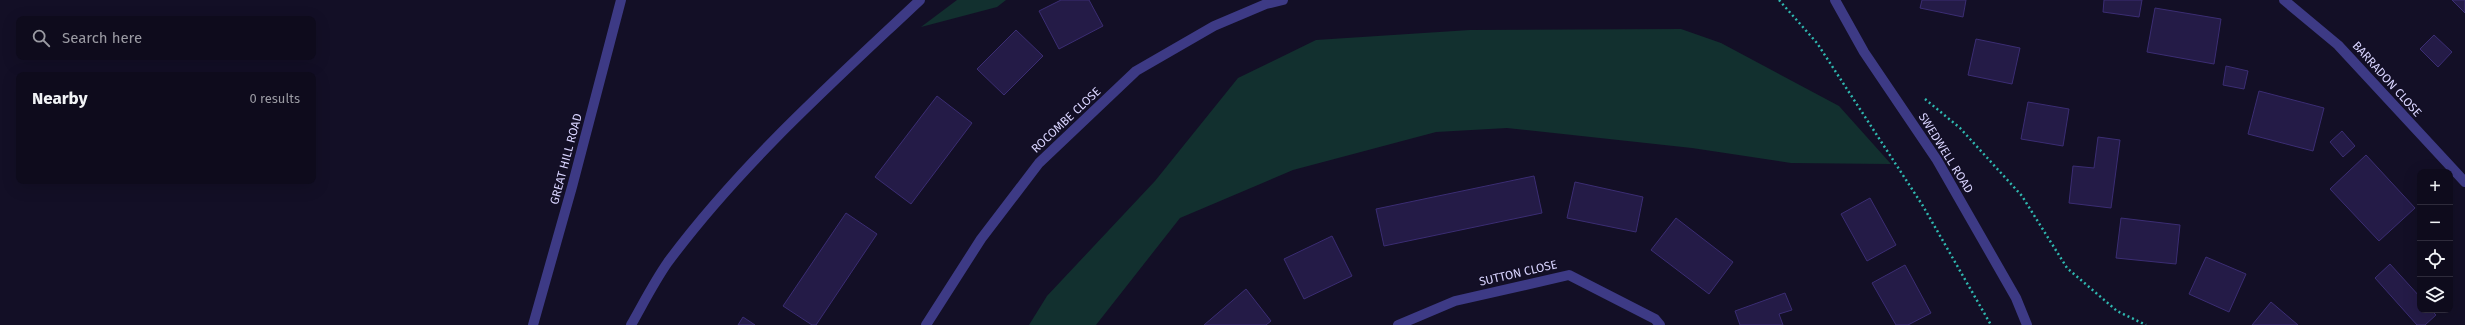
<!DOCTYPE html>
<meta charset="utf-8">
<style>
:root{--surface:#0e0b1c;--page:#1c1929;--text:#f1f3f6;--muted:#9b9ba3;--line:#2e2b3b}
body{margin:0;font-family:"Fira Sans",sans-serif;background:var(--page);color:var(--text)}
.controls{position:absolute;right:12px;bottom:12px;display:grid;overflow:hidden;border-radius:8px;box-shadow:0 4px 16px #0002}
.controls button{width:36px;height:36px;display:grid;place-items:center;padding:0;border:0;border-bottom:1px solid var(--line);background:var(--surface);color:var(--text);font:20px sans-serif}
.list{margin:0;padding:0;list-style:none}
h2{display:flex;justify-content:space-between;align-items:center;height:52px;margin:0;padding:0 16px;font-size:17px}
h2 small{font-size:13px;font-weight:400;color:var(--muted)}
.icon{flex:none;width:22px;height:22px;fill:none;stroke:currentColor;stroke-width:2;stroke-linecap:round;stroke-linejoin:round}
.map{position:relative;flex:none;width:2465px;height:325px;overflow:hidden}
.search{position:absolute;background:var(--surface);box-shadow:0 4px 16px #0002;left:16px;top:16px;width:300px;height:44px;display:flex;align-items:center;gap:10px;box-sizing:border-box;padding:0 14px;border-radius:8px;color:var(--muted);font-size:15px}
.panel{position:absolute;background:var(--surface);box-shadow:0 4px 16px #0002;left:16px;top:72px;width:300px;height:112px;border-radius:8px}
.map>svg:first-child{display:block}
.green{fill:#12302f}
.building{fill:#241b47;stroke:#3b2d73}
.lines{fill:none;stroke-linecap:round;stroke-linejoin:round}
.path{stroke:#2fb8b0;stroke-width:2.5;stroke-dasharray:2 3;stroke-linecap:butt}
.minor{stroke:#3d3a85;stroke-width:10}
.labels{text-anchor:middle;stroke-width:3;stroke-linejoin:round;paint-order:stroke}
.street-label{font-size:12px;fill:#d9d4ff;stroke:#130f26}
</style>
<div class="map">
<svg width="2465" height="325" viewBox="0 0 2465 325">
<rect width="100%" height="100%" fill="#130f26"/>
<g class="green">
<path d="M957,0H1006L997,7L921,27Z"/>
<path d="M1681,29L1721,43L1839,106L1891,164L1791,163L1692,148L1507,128L1436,132L1293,170L1180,218L1096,325H1029L1047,296L1155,181L1238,78L1316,40L1470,30Z"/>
</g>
<g class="building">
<path d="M1061,0H1089L1103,26L1059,49L1039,11Z"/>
<path d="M1922,0H1966L1963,17L1920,8Z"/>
<path d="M2104,0H2142L2139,17L2103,12Z"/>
<path d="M2452,0H2465V13Z"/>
<path d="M2155,8L2221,19L2214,64L2147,52Z"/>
<path d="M1016,30L1043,56L1004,95L977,69Z"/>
<path d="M2434,35L2452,52L2438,67L2420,49Z"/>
<path d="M1976,39L2020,48L2012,84L1968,75Z"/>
<path d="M2226,66L2248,71L2244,89L2223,85Z"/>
<path d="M2259,91L2324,108L2313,151L2248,134Z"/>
<path d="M937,96L972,123L911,204L875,177Z"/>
<path d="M2028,102L2069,109L2063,146L2021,139Z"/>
<path d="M2342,131L2355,146L2343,157L2330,142Z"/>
<path d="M2098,137L2120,140L2111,208L2069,203L2073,166L2094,168Z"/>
<path d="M2366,155L2415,208L2379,241L2330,189Z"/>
<path d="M1534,176L1542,213L1384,246L1376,209Z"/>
<path d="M1575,182L1643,197L1636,232L1567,218Z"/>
<path d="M1870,198L1896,245L1867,261L1841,214Z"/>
<path d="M846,213L877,234L816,325H812L783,306Z"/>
<path d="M1676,218L1733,262L1709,294L1651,250Z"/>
<path d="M2121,218L2180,225L2176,264L2116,258Z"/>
<path d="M1332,236L1352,276L1304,299L1284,259Z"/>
<path d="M2206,257L2246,274L2229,312L2189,294Z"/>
<path d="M2390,264L2420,297V310H2431L2436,315L2425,325H2417L2375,278Z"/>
<path d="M1905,265L1931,313L1908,325H1896L1872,283Z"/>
<path d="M1246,289L1271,321L1266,325H1204Z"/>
<path d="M1785,293L1792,310L1779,314L1783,325H1740L1735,311Z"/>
<path d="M2271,302L2298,325H2252Z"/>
<path d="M743,317L755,325H738Z"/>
</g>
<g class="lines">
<g class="path">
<path d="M1779,0L1817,43L1923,206L1991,325"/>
<path d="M1925,99L1960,128L2022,196L2067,268L2117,311L2146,325"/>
</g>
<g class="minor">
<path d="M1835,0L1864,52L1937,160L2016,298L2027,325"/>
<path d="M2284,0L2338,45L2465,182"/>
<path d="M533,325L572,187L621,0"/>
<path d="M631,325C643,304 654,282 668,262C740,165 832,83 920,0"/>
<path d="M926,325L981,239L1039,163L1136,71L1214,26L1266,4L1283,0"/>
<path d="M1398,325L1455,301L1569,275L1655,319L1660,325"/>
</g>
</g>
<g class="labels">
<g class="street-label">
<text transform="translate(2387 79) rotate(48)" y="4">BARRADON CLOSE</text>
<text transform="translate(1066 120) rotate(-43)" y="4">ROCOMBE CLOSE</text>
<text transform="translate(1946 153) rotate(58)" y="4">SWEDWELL ROAD</text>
<text transform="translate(566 159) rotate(-75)" y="4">GREAT HILL ROAD</text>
<text transform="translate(1518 273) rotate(-13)" y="4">SUTTON CLOSE</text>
</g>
</g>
</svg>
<div class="controls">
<button>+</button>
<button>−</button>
<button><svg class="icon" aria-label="locate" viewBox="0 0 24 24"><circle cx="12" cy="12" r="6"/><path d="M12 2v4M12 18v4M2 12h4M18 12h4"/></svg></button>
<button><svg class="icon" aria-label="layers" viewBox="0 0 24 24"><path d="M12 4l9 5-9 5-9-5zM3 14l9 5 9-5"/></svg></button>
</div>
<div class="search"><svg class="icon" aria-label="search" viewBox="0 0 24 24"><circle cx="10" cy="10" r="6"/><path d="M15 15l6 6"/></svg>Search here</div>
<section class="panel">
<h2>Nearby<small>0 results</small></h2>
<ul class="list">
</ul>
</section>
</div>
